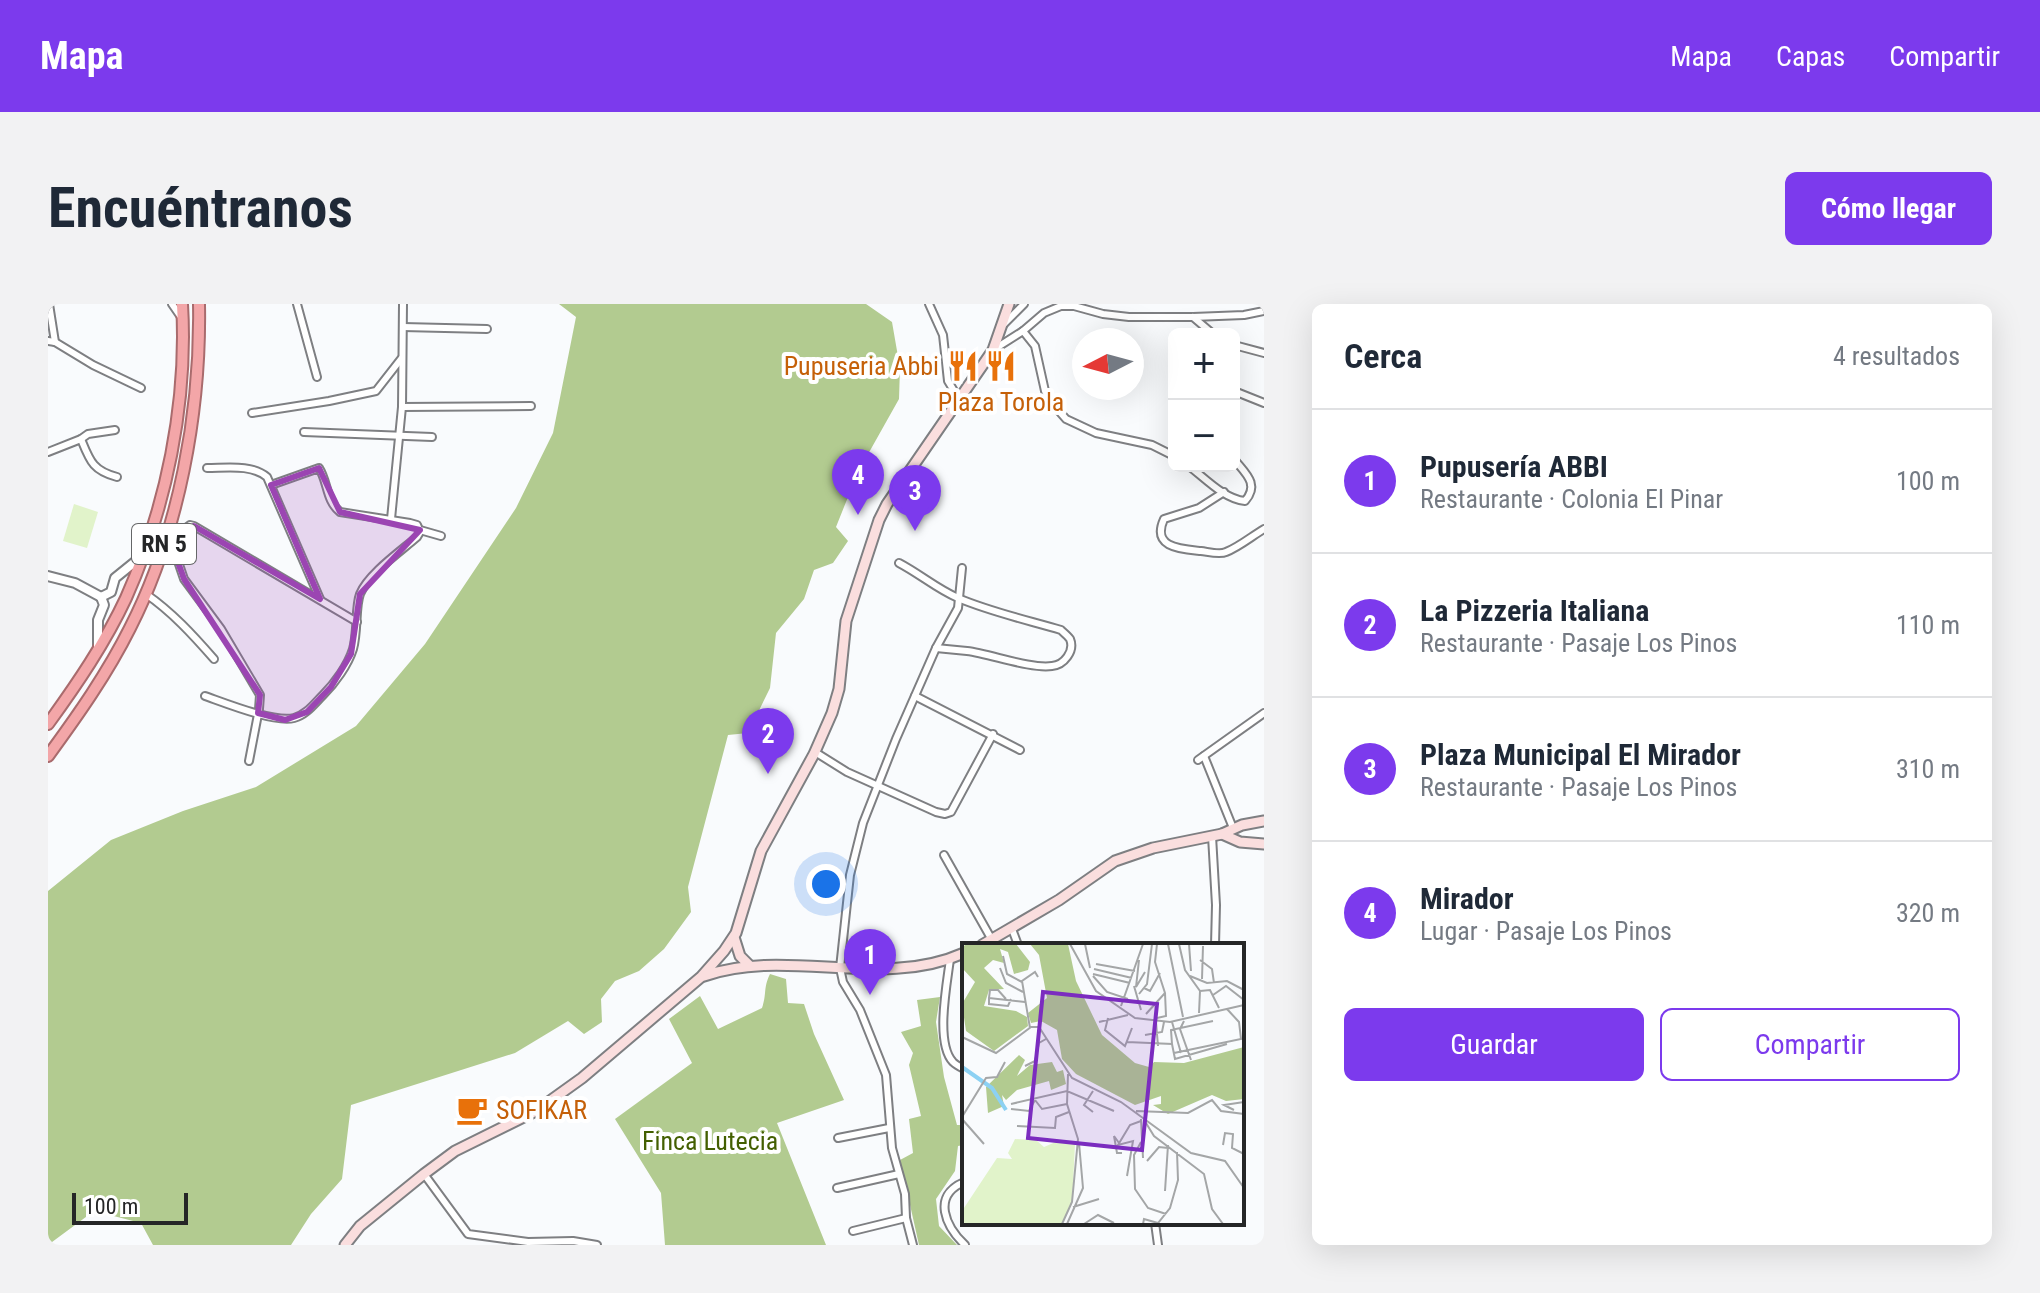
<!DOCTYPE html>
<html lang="es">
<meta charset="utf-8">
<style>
:root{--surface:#fff;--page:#f2f2f3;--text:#1f2937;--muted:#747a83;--line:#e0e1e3;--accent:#7c3aed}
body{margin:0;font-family:"Roboto Condensed",sans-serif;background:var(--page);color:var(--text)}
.controls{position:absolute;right:24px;top:24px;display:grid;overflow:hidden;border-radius:12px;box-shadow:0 8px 32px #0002}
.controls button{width:72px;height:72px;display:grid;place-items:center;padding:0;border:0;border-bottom:2px solid var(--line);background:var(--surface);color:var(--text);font:40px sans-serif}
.compass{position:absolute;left:1024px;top:24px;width:72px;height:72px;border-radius:50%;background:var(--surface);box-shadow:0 8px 32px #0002;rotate:264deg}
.scale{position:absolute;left:24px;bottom:20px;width:116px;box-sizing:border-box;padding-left:8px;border:4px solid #252627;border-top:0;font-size:22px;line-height:28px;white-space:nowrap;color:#252627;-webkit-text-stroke:6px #fff;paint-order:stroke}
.you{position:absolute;left:778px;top:580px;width:28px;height:28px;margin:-20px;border:6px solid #fff;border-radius:50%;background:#1a73e8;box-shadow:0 0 0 12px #1a73e833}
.badge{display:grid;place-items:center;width:52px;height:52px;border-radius:50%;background:var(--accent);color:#fff;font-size:26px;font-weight:700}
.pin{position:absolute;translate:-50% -66px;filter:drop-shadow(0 2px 4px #0008)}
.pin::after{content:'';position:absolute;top:42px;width:28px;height:24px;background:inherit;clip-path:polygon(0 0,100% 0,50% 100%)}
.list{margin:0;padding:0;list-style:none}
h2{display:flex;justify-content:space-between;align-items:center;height:104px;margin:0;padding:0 32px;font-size:34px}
h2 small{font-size:26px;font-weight:400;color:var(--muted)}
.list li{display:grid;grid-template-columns:52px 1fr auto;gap:24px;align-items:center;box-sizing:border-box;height:144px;padding:0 32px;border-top:2px solid var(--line)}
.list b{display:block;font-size:30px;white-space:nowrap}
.list p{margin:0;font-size:26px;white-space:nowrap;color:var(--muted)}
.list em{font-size:26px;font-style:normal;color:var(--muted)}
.actions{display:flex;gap:16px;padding:24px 32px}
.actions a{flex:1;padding:18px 0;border:2px solid var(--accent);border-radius:12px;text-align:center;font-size:28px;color:var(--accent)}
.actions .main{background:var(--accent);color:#fff}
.map{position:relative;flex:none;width:1216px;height:941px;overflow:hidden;border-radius:12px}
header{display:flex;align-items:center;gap:48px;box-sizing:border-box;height:112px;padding:0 40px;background:var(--accent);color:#fff}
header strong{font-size:38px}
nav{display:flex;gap:44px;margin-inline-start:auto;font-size:28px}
.intro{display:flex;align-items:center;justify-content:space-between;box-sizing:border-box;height:192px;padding:0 48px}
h1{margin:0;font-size:56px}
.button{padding:20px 36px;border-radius:12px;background:var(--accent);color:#fff;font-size:28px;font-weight:700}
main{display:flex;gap:48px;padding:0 48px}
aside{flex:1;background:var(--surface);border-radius:12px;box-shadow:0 8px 32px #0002}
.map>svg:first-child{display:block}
.green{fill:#e1f3ca}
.forest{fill:#b2cb90}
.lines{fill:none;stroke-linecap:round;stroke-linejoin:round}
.minor-casing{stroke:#7e7f82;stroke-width:10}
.tertiary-casing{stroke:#7e7f82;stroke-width:12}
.secondary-casing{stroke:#7e7f82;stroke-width:13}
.trunk-casing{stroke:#a96b6d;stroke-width:14}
.minor{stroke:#fff;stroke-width:6}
.tertiary{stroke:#fff;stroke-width:8}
.secondary{stroke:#fadede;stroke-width:9}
.trunk{stroke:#f3a6a8;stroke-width:10}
.marked{fill:#9b45b2;fill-opacity:0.2;stroke:#9b45b2;stroke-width:6;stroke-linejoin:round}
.labels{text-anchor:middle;stroke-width:8;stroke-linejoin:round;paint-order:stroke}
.shield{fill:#fff;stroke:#666768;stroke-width:2}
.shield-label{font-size:24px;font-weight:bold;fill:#252627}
.food-label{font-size:26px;fill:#c56008;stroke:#fff;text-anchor:end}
.park-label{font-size:26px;fill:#435f01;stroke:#fff}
.inset-river{fill:none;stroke:#8cd1f3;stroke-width:4}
.inset-road{fill:none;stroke:#a4a6a7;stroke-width:2}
.view{fill:#7b2cbf;fill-opacity:0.15;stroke:#7b2cbf;stroke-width:4}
.inset-edge{fill:none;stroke:#252627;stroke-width:4}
</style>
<header>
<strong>Mapa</strong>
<nav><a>Mapa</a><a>Capas</a><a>Compartir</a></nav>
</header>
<div class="intro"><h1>Encuéntranos</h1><a class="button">Cómo llegar</a></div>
<main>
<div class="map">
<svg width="1216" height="941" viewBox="0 0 1216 941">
<rect width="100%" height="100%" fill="#f9fbfd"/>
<path class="green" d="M26,200L50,208L39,244L15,237Z"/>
<g class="forest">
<path d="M511,0H818L844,18L852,64L851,95L810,168L788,223L800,237L785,259L766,266L756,295L728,329L722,384L700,429L680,431L640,583L643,608L616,645L591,667L567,677L553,695L554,718L536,730L520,717L467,749L303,801L294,875L263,910L243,941H105L93,919L46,907L0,941V587L63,536L135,507L208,483L308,422L377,340L468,204L505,129L528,13Z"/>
<path d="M722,670L738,675L740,699L756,700L766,730L796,796L729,819L778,941H617L613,889L567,815L644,759L621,715L652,692L670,725L714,704C719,690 715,684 722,670Z"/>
<path d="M892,693L888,718L896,773L909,821H916V841L910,842L907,867L888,895L891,922L909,941H871L852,856L865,849L861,815L873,812L861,761L865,749L853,728L873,722L869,696Z"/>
</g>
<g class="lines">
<defs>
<g id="minor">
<path d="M1,0L7,38"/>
<path d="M124,0L133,13"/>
<path d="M249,0L269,73"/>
<path d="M881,0L895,31L900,77L911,95"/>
<path d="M1145,13L1165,30"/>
<path d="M956,20L976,0"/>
<path d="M355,23L439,25"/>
<path d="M975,27L987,42L997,87L1004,99L1018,115L1048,129L1104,141L1126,152"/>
<path d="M0,37L7,38L45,61L93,84"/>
<path d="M1186,41L1216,49"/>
<path d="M945,46L975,27L996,9L1013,2H1026L1055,10L1081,13H1145L1196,11L1216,7"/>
<path d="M1186,87L1216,99"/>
<path d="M354,103L483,102"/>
<path d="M204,109L281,97L328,87L353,55"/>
<path d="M256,128L384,133"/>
<path d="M33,135C42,157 45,167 69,173"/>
<path d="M0,148L33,135L40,130L67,126"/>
<path d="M1141,162C1157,174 1176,195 1197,197C1212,180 1197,169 1186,155"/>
<path d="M159,164C178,164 204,160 219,173L272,295"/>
<path d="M1176,188L1151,204L1116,215C1103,244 1133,245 1153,247C1161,248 1172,251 1178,248C1191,243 1204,232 1216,225"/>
<path d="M343,215L354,103L355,0"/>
<path d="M372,226L393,232"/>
<path d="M121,231L136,275L173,325L212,391L211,405L201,457"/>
<path d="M127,250L138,224L142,221L146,222L309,318"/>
<path d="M851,259C872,270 889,285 910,294C943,308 979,316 1013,326C1015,328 1020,332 1022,335C1027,347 1016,361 1004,362C982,365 943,350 919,347C908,346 898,345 888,344"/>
<path d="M98,290C124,308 145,331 166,355"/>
<path d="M157,392C177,399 227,419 246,414C258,411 266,400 275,391C287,379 300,361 305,345C310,328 307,303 312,290C320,270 353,247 369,233L372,228L369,221L362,219L292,208C278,197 280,178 271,164L223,181"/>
<path d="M867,392L972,446"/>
<path d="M767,448L799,468L888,508L897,510L903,508L945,430"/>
<path d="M1156,452L1185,524"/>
<path d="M1150,456L1216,409"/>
<path d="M1164,532L1168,601L1167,641"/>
<path d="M896,551L944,636"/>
<path d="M964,625L970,641"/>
<path d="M902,655C899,680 887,739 905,758C908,761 912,763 916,765"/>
<path d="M790,834L841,824"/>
<path d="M376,870L420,930L480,938L525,937L549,941"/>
<path d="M916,878C883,892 898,923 917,941"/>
<path d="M789,884L851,870"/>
<path d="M1107,919L1110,941"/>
<path d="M805,927L858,914"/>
<path d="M865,941L858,914L857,890L844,844L838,771L812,706L795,678L792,664L802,571L815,519L848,435L888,344L910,304L914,264"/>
</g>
<g id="tertiary">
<path d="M0,272L27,279L53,293"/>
<path d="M53,293L63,288L67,274L93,253"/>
<path d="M50,346V316L56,301L53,293"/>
</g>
<g id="secondary">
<path d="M1174,530L1192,538L1216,540"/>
<path d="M686,633L692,652L701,661"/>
<path d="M934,641L1011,596L1067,557L1105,544L1174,530L1194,521L1216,517"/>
<path d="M656,672C739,643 833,686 916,649"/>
<path d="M297,941L312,922L376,870L407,847L488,807L534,774L653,673L676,647L688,629L713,547L766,450L784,409L791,385L798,317L831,216L839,200L945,46L961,0"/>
</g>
<g id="trunk">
<path d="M0,420C29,380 57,339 78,294C118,204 140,99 134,0"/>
<path d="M0,452C30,411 59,370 82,324C131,228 153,107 151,0"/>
</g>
</defs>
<use href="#minor" class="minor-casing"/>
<use href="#tertiary" class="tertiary-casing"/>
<use href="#secondary" class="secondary-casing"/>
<use href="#trunk" class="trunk-casing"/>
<use href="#minor" class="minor"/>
<use href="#tertiary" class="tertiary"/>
<use href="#secondary" class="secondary"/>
<use href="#trunk" class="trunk"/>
</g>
<path class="marked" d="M271,164L292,208L372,226L312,290L303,350L283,383L259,408L237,416L210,409L212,391L136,275L127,250L146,222L272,295L223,181Z"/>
<defs>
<symbol id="restaurant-bare" viewBox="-9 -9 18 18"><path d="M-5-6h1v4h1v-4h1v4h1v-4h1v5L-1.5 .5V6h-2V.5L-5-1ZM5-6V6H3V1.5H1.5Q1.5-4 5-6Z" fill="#e8710a" stroke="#fff" stroke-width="2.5" paint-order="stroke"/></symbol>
<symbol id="cafe-bare" viewBox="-9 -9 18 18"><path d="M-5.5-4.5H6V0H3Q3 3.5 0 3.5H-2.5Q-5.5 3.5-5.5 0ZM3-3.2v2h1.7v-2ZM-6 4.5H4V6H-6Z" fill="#e8710a" stroke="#fff" stroke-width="2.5" paint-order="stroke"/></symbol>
</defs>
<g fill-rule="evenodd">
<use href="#restaurant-bare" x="893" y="40" width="44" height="44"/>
<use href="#restaurant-bare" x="931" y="40" width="44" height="44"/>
<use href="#cafe-bare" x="402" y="784" width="44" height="44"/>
</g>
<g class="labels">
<rect class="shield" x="84" y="220" width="64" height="40" rx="6"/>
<g class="shield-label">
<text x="116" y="248">RN 5</text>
</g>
<g class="food-label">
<text x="891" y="71">Pupuseria Abbi</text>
<text x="953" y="107" text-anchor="middle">Plaza Torola</text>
<text x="448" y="815" text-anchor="start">SOFIKAR</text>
</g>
<g class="park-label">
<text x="662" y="846">Finca Lutecia</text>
</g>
</g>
<g transform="translate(914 639)">
<rect width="282" height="282" fill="#f9fbfd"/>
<path d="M53,196L74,197L82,204L96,198L113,201L110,261L100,281H0V268L35,215L50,216L46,210Z" fill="#e1f3ca"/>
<path d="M5,1H54L68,19L66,27L52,31L46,9L38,6L42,20L31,17L22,25L42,46L27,47L22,63L54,68L65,74L66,83L32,108L4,88L0,61L13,39L0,25V4ZM68,1H106L114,38L140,92L173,120L187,124L192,119L222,120L282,104V156L264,158L250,152L206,171L191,162L199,161V153L173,162L114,131L100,116L95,87L79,78L69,80L66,70L85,55L77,12ZM57,112L63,117L55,133L68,122L90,119L95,129L101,127L104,141L89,147L87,138L55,147L44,157L40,152L42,163L26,170L24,144Z" fill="#b2cb90"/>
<path class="inset-river" d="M0,124L30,145L44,167"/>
<path class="inset-road" d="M108,1L134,48L173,75L208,79L282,62M123,1L128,25M206,1L221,74M217,1L223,27L238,48L237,70M227,1L229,28M41,13L45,31L60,39M177,17L174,44L183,29M238,17L250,26L252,40M134,21L173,28M38,25L44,40L61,49M132,26L170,35M131,31L168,40M131,33L145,49L166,56M228,33L245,40L265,38L282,47M240,36L241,3M172,43L179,67M182,45L188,48L198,30M238,48L248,47L257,65M177,51L185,41L190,1M251,52L264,43L282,57M27,55L63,59M27,55V61L46,63L49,56M27,55L28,47H36L44,56M159,63L181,1M184,71L203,50L193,19L195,1M146,75L143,87L163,103L170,85M195,75L204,73L203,50M222,78L218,86L229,117M137,79L166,72M194,79L196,103M210,79L219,110M68,85L60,38L73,29L76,34M183,92L200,89L202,79M0,94L34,110L69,84H77L110,135L159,159L229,210L263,218L282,245M165,99L210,101L213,116L265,101M210,101L209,87L251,78M212,110L279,96L277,79L265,66M63,123L73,118L77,100L84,96M49,161L105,148L152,168M49,166L67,168L73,157L80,166L105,161M272,167L262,162L282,159M174,168L226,170L250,157L259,168L282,171M131,169L122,162L131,148M0,174L24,135L35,134L43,119M0,176L22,201M179,176L181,215M184,180L192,193L242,231L250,266L261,281M55,183L93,185L94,174L107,169M179,199L172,212L173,246L186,265L204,271M157,200L152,193L155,210H160M261,202L263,190L271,191L270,205L282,211M185,218L197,204L206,205M165,233L171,198L156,202L168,182L179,178M203,248L206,202M111,264L137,256M100,281L110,259L116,196L105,161L106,131M105,281L121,245L117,200M122,281L136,272L152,280M181,281L182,276L196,280L208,265L216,237L215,209"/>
<path class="view" d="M81,49L195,61L180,207L66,195Z"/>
<rect width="282" height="282" class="inset-edge"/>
</g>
</svg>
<div class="controls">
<button>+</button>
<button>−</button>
</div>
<svg class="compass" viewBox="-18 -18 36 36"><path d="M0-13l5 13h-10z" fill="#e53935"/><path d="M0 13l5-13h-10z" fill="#747a83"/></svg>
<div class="scale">100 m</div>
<div class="you"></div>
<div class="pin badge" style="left:822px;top:691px">1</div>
<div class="pin badge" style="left:720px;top:470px">2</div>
<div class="pin badge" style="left:867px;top:227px">3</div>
<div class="pin badge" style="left:810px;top:211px">4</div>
</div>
<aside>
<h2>Cerca<small>4 resultados</small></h2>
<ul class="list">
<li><span class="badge">1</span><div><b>Pupusería ABBI</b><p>Restaurante · Colonia El Pinar</p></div><em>100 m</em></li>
<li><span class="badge">2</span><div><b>La Pizzeria Italiana</b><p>Restaurante · Pasaje Los Pinos</p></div><em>110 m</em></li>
<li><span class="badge">3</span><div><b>Plaza Municipal El Mirador</b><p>Restaurante · Pasaje Los Pinos</p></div><em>310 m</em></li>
<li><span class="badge">4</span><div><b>Mirador</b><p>Lugar · Pasaje Los Pinos</p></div><em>320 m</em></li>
</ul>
<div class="actions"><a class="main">Guardar</a><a>Compartir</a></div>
</aside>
</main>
